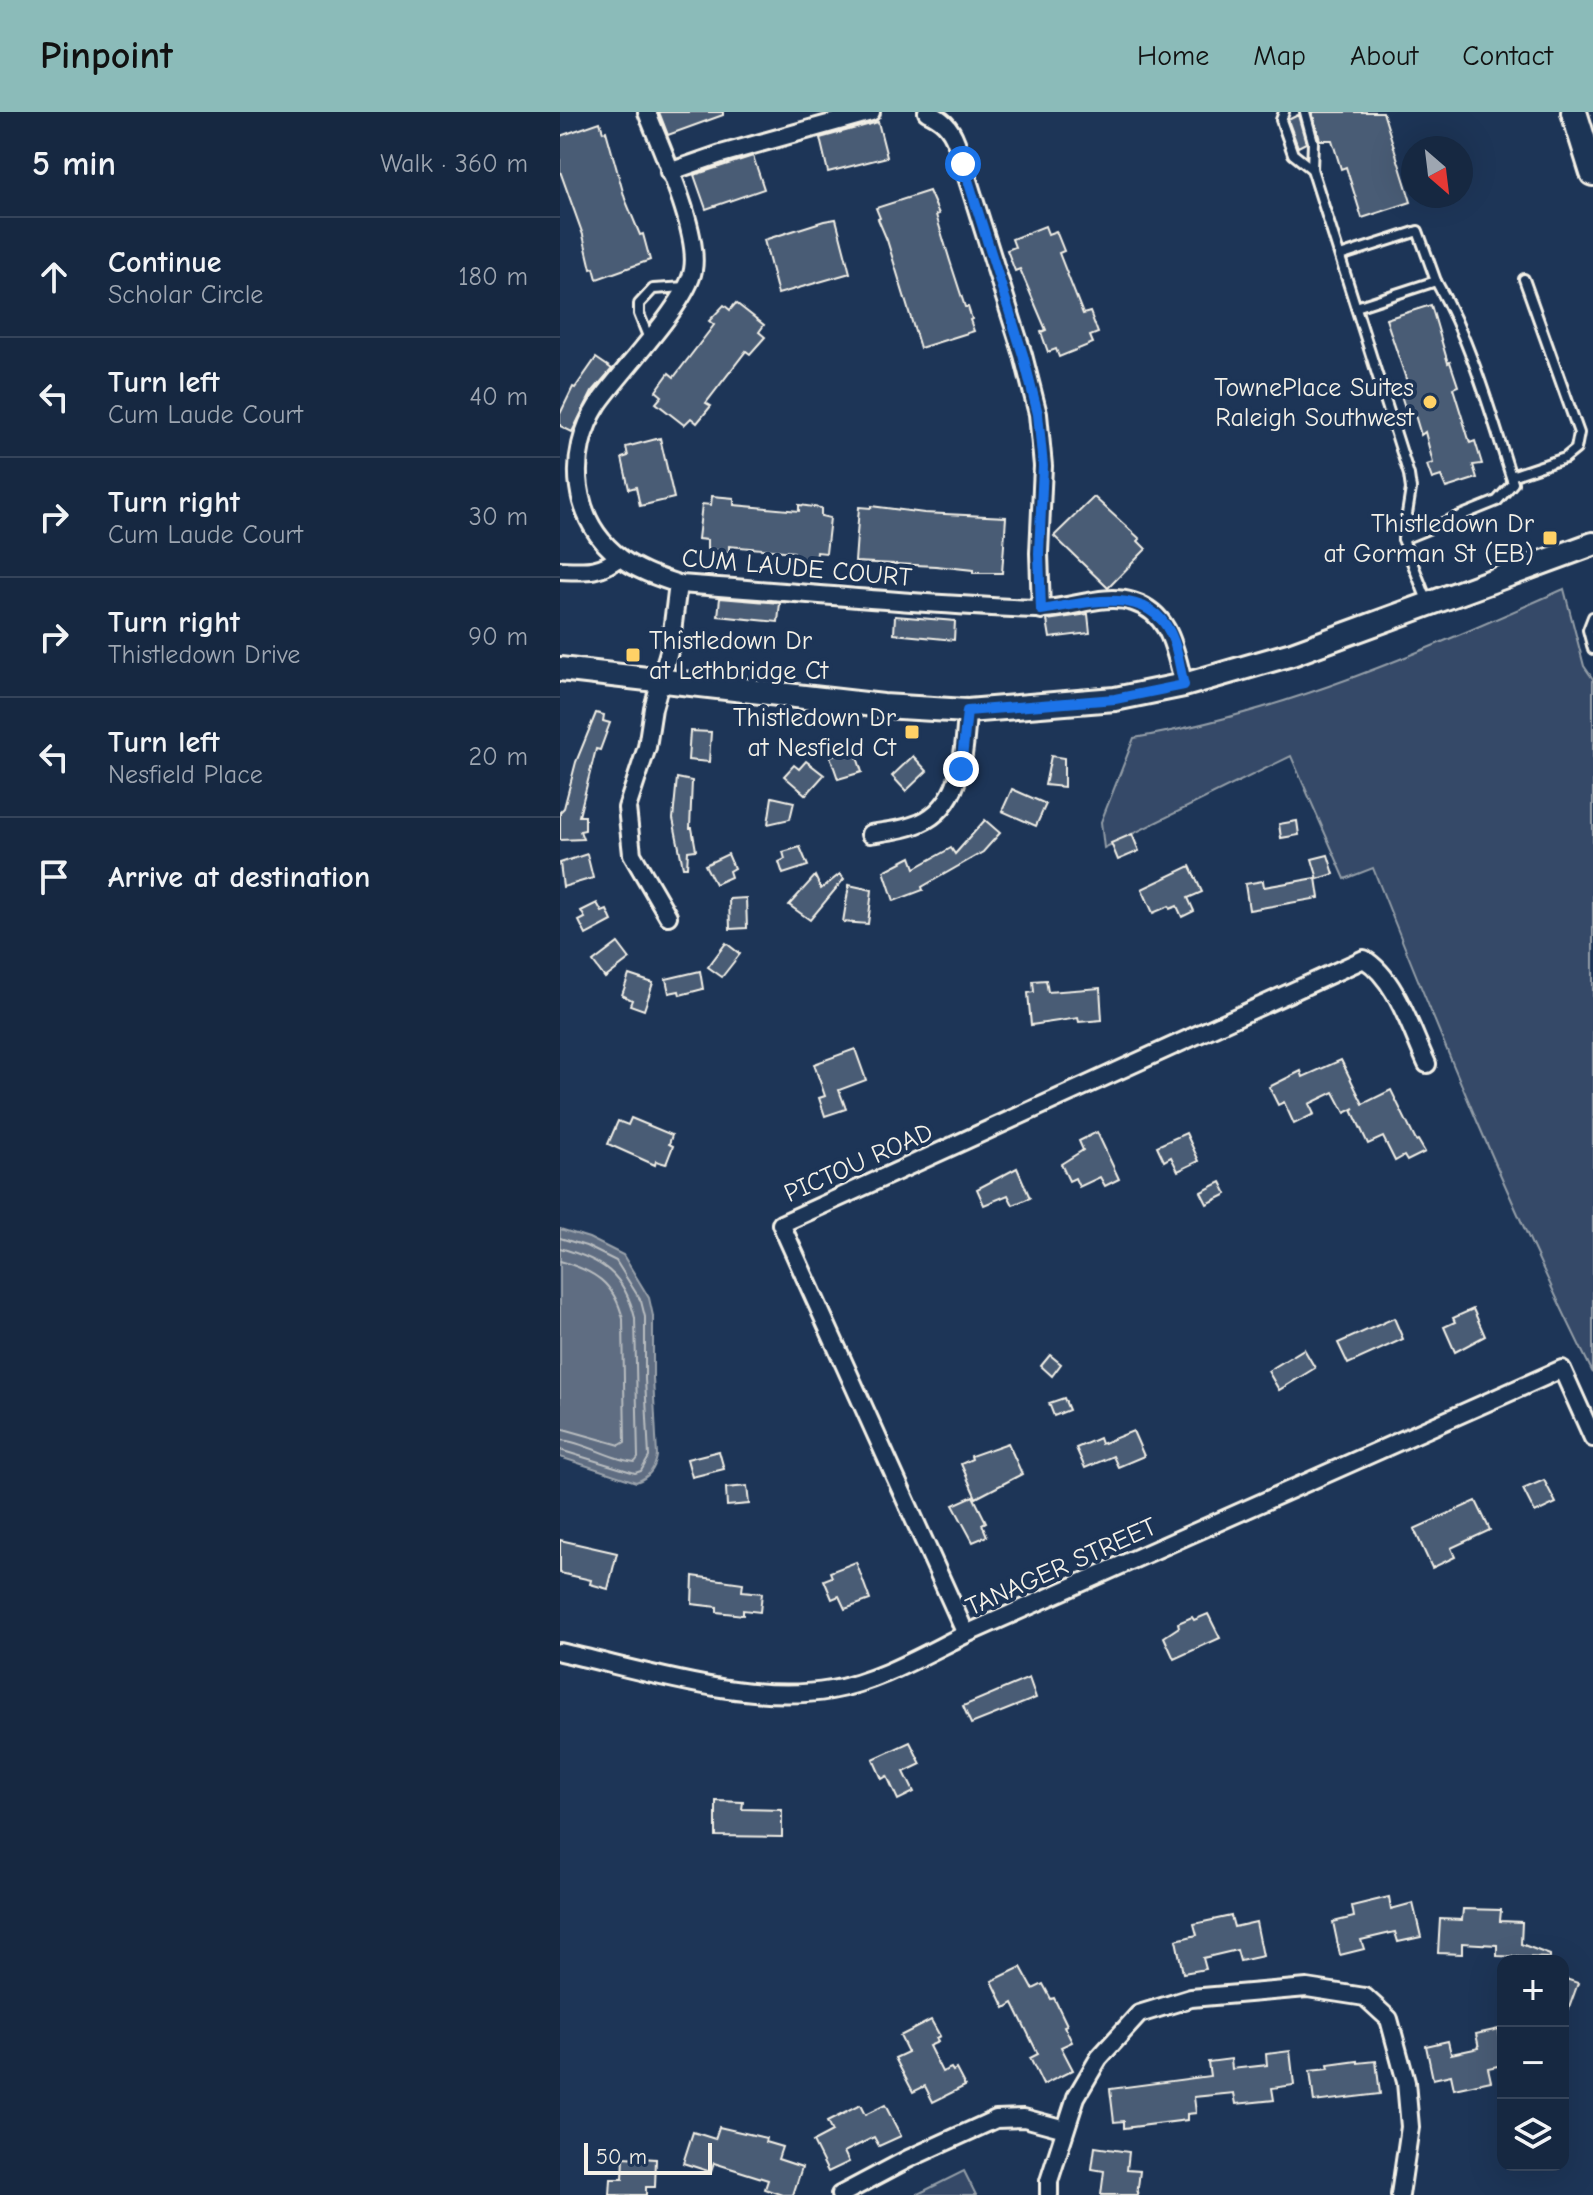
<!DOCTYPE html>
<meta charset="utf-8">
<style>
:root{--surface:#162841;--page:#1f3048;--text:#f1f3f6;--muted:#9ea6b1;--line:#35445a;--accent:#8bbbb9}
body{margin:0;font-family:"Comic Neue",sans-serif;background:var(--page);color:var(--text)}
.controls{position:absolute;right:24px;bottom:24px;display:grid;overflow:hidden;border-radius:16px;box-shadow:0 8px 32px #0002}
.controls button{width:72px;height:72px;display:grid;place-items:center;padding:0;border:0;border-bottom:2px solid var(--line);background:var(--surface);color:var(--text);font:40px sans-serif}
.compass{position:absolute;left:841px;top:24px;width:72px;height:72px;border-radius:50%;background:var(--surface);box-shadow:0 8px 32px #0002;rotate:152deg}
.scale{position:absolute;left:24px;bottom:20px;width:128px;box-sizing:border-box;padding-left:8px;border:4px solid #f4f1e8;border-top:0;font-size:22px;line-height:28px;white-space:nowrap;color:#f4f1e8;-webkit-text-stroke:6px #1d3557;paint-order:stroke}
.stop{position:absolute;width:24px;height:24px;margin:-18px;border:6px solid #1a73e8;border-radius:50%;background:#fff}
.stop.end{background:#1a73e8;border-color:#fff;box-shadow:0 2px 8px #0008}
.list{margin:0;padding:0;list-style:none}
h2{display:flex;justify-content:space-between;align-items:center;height:104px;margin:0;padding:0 32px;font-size:34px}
h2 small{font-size:26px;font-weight:400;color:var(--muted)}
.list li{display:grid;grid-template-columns:52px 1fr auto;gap:24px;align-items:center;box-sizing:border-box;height:120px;padding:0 32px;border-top:2px solid var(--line)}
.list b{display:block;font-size:30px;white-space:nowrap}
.list p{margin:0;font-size:26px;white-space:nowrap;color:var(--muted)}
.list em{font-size:26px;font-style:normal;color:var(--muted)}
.icon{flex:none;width:44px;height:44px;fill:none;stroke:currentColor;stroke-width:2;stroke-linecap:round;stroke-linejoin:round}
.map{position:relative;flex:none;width:1033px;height:2083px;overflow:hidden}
header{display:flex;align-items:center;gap:48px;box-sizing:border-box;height:112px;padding:0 40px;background:var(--accent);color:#111}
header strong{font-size:38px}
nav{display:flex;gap:44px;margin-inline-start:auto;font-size:28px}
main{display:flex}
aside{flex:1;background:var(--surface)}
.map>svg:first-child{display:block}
.green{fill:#354a67;stroke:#949ea8;stroke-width:2}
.water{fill:#5e6d82;stroke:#9aa2ab;stroke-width:2}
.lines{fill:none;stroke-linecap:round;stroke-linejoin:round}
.shore{stroke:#b8bcbf;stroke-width:2}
.building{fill:#485b74;stroke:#f4f1e8;stroke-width:2}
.service-casing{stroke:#f4f1e8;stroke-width:14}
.minor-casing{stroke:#f4f1e8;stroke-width:22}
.secondary-casing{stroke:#f4f1e8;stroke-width:28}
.primary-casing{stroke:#f4f1e8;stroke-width:30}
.service{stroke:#1d3557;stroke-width:8}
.minor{stroke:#1d3557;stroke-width:16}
.secondary{stroke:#1d3557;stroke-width:22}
.primary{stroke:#1d3557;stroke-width:24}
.route{stroke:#1a73e8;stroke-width:10}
.poi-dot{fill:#ffd166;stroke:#1d3557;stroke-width:3}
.labels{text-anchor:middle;stroke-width:8;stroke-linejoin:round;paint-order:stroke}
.poi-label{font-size:26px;fill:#f4f1e8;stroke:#1d3557;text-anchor:end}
.street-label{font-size:26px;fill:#f4f1e8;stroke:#1d3557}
</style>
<header>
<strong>Pinpoint</strong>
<nav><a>Home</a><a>Map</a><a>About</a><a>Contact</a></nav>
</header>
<main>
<aside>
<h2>5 min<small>Walk · 360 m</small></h2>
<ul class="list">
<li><svg class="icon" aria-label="ahead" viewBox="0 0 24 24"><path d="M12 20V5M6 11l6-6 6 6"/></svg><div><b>Continue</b><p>Scholar Circle</p></div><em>180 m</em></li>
<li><svg class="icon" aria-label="left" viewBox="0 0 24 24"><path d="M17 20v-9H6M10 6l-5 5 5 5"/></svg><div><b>Turn left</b><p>Cum Laude Court</p></div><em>40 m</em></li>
<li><svg class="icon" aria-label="right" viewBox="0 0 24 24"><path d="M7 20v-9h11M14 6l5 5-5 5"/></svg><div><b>Turn right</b><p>Cum Laude Court</p></div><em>30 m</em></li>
<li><svg class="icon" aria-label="right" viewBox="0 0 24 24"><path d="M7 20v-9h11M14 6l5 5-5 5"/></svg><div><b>Turn right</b><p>Thistledown Drive</p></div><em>90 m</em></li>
<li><svg class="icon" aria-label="left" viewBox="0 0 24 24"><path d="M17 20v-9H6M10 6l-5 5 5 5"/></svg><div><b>Turn left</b><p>Nesfield Place</p></div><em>20 m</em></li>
<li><svg class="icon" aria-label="arrive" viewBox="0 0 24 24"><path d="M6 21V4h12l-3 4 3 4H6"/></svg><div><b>Arrive at destination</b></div></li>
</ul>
</aside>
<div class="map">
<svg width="1033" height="2083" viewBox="0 0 1033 2083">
<rect width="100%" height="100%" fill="#1d3557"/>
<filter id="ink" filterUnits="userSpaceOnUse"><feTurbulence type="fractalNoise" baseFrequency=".0125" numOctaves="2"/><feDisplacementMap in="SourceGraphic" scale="16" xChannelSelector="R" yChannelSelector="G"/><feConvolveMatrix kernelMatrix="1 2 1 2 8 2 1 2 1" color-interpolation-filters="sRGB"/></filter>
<g filter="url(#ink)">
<g class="green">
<path d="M1004,477L1024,554L1033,567V1261C951,1096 881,927 813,756L785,767L731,644L544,736L541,710L574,626C724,601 866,538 1004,477Z"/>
<path d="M404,2059L416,2083H356Z"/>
</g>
<path class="water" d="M0,1117L29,1126L63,1143L89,1186L93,1204V1266L97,1344C95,1357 88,1366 76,1370L0,1345Z"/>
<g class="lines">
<g class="shore">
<path d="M0,1126L26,1134L56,1149L81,1189L85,1205V1267L89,1345L81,1359L75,1361L0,1338"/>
<path d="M0,1136C42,1148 64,1161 75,1206L78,1346L75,1350C50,1348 26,1330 0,1328"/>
<path d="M0,1149C34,1159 54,1170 63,1207L65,1330L60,1333L0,1316"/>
</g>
</g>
<g class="building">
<path d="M99,0H163V3L108,23Z"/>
<path d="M752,0H823L851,90L802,106L786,55L781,57L772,28H760Z"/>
<path d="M738,3L746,31L738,35L728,8Z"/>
<path d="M40,10L43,20L46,19L65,87L80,123L83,122L90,148L37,167L34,156L31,157L23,123L0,59V24Z"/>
<path d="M318,10L327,45L268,60L260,26Z"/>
<path d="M193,44L204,77L146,97L134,63Z"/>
<path d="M369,79L379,102L376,103L390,149L405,195H408L412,207L410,208L414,219L360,236L327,128L318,107L320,106L316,96Z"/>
<path d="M276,107L290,161L218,182L204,128L264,109Z"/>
<path d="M485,114L488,122L496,119L504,139L499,141L523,202L530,200L538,221L530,224L533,231L499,245L496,237L488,240L481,220L486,218L460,157L455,159L447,138L455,135L452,127Z"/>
<path d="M176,191L204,213L199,220L205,225L190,242L186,239L146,291L151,294L137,311L131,306L124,313L96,291L102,284L96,279L109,261L114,265L154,213L149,209L164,193L170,198Z"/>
<path d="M871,193L888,251L890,250L898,274L893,276L910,331L915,329L922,352L913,353L917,366L886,376L881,364L872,367L867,353L873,351L865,320L861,323L854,300L847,302L840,280L849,276L826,207Z"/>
<path d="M36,246L52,257L32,280L12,320L0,314V302L13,275L15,276Z"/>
<path d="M100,326L114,386L80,394L76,375L69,377L62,346L68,344L66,335Z"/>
<path d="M152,384L174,386V393L239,399V393L261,396V404L270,406L266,441L257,440L256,449L234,445V440L169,434V440L147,437V428L138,427L142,392L151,393Z"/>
<path d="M534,385L580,427L578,429L586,437L548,476L494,424Z"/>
<path d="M311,394L364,401L446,405L442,461H413V458L376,454L295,450L299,395L311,396Z"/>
<path d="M160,486L220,491L218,510L158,504Z"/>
<path d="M528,502L530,521L490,526L487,508Z"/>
<path d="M335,504L395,509L394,528L334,522Z"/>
<path d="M36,601L44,603L43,609L50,611L40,638L36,637L19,704H25V718L20,719L23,727L0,728V700L4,696L16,650Z"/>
<path d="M130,619L151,620L149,650L128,648Z"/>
<path d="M294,636L302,660L278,667L270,644Z"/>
<path d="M353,644L367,659L346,679L332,664Z"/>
<path d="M491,644L504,646V675L485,673Z"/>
<path d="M246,649L264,663L246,683L224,664L234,653L239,657Z"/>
<path d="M117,666L132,669L130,716H132L136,738L128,739L127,755H123L113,707Z"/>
<path d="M452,677L486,692L476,714L442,699Z"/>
<path d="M212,685L234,690L230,707L208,712Z"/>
<path d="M425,708L440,721L423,740L362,775L363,778L334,789L324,759L351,745L355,756L391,736L395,742Z"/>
<path d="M737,709L739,723L721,726L719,712Z"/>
<path d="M572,722L579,739L558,748L551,731Z"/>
<path d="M240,735L248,754L223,762L219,750L225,747L223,740Z"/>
<path d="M27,742L33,766L3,775L0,751Z"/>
<path d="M168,742L174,756L169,759L171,765L155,772L145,753Z"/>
<path d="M768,743L774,762L758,767L752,747Z"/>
<path d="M630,754L642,780L628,786L634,799L622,805L617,794L610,797L609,794L593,801L582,777Z"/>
<path d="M280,762L284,767L250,808L229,793L255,764L261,777Z"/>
<path d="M756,766L759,786L689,798L685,772L703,769L704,775Z"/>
<path d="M289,773L312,778L308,812L283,810Z"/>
<path d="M186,786L187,816L170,817L169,787Z"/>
<path d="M37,791L42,800L47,798L52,809L26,823L19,809L25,806L21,799Z"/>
<path d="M58,831L70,847L45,866L33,850Z"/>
<path d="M166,831L180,842L162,865L148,855Z"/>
<path d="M140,859L143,877L120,883L119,879L109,881L106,867Z"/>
<path d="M69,863L93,871L84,898L70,893L72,888L62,883Z"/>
<path d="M486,868L488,880L540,876L542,908L519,910L518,906L471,913L468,881L474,880L473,869Z"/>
<path d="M295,937L306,968L279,978L286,997L265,1004L259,986L265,984L254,952Z"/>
<path d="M781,948L803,992L831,978L856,1029L858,1028L865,1040L847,1049L844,1044L835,1049L823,1025L808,1032L792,998L795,996L785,1001L774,980L749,992L754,1002L734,1012L724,990L718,993L709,975L741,959L743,965Z"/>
<path d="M71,1006L112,1023L109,1032L113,1034L106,1052L96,1049L95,1053L48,1032L58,1009L68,1013Z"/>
<path d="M537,1020L559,1067L545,1074L540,1065L519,1075L515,1066L509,1069L501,1052L523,1038L519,1029Z"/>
<path d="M626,1021L639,1049L618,1059L611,1045L604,1049L597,1034Z"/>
<path d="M457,1056L470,1086L453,1093L448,1083L424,1093L417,1077Z"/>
<path d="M661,1070L667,1082L647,1092L641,1080Z"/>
<path d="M913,1197L925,1224L895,1240L884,1215L895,1210L893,1206Z"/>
<path d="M834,1206L843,1227L788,1252L778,1231Z"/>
<path d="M744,1237L755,1256L719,1278L708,1259Z"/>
<path d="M490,1243L501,1252L492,1264L481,1254Z"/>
<path d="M504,1286L509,1298L494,1304L489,1291Z"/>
<path d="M573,1319L584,1344L558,1355L553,1344L525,1356L516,1336L539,1326L541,1332Z"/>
<path d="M448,1331L462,1362L416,1386L401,1352L412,1347L411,1344Z"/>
<path d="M159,1339L164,1357L132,1365L127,1347Z"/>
<path d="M984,1368L996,1391L975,1401L963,1377Z"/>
<path d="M187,1374L189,1392L167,1394L166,1376Z"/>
<path d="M413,1384L426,1410L422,1412L427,1424L413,1430L393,1393Z"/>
<path d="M916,1389L930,1418L891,1436L895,1445L872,1456L854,1417Z"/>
<path d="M0,1428L57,1441L48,1477L30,1472L31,1468L0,1461Z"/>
<path d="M296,1450L310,1488L285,1497L279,1484L272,1487L264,1468L272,1465L270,1460Z"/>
<path d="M133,1464L183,1471L182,1479L202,1481L200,1500L183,1498V1503L157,1500V1495L132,1492Z"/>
<path d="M648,1502L660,1526L614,1547L604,1525L619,1515L618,1511L632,1505L634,1508Z"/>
<path d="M469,1566L476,1586L411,1612L403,1594Z"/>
<path d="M350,1630L361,1652L344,1660L354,1680L338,1688L327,1664L322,1667L313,1647Z"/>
<path d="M156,1689L183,1690L182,1697L222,1698V1725L156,1724Z"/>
<path d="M829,1785L831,1797L853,1791L861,1825L838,1830L835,1820L801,1828L804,1837L780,1843L773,1810L794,1805L792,1794Z"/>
<path d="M903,1797L941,1798L940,1809L962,1810L961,1832L990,1843V1846L937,1844V1833L902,1831V1842L878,1841L880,1807L902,1808Z"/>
<path d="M671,1804L674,1815L696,1810L703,1844L680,1849L677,1838L643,1846L646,1857L623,1861L616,1828L637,1823L634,1812Z"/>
<path d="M461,1855L473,1877L483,1872L491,1887L494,1886L507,1913L504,1914L512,1930L501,1935L513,1958L483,1973L470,1946L478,1942L453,1891L445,1896L432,1869Z"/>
<path d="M1003,1866L1018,1871L1005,1907H1003Z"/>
<path d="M371,1908L380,1924L376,1926L378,1930L369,1934L382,1960L391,1956L393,1959L396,1957L405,1974L373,1990L365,1974L353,1980L335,1946L348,1940L340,1924Z"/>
<path d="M939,1917L943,1953L928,1956L931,1969L894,1977L891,1963L873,1967L866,1934L888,1929L891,1942L919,1936L916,1922Z"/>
<path d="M730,1939L734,1973L712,1976L714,1988L676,1992L674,1981L634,1985L636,2001L627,2002V2008L564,2016V2009L554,2010L550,1977L650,1964L648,1950L671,1947L672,1957L707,1953L706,1942Z"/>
<path d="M798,1949V1951L816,1949L820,1982L754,1990L750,1959L769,1957L768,1953Z"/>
<path d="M300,1993L305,2003L325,1993L341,2024L319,2034L314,2025L284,2040L289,2050L268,2060L253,2030L272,2020L267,2010Z"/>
<path d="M159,2015L206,2026L205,2030L222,2035L218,2047L242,2055L233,2083H222L205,2077L208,2068L154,2051L151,2060L123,2051L133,2020L155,2027Z"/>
<path d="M535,2035L569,2040L567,2058L580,2059L577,2083H541L544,2059L532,2057Z"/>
<path d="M64,2045L96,2047L95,2075H86V2083H50L51,2067H63Z"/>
</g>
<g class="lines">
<defs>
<g id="service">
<path d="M724,0L721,8L733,42L752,57"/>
<path d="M745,0L753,30L752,57L849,363L851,377L843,427L868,491"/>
<path d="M780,144L858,119L876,169L796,195"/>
<path d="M89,227L79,202V192L93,177L126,175"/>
<path d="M951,364L1005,346L1016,337L1019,321L964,167"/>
<path d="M843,427L937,389L953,371C931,302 912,232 876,169"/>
<path d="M1033,505L1028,518L1033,537"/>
</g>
<g id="minor">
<path d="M87,0C101,37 140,120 133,158C127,192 60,260 38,292C6,342 11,410 62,447C79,459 98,465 118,472C237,480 357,493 476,497C508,499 542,480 573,490C612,502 615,541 624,573"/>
<path d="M367,0C382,7 390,14 396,30L463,243L478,302L483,354L479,441L481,498"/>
<path d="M109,60L161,42L311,0"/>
<path d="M0,458C24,459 41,461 59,445"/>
<path d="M310,722C328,719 350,717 366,708C403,687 405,636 407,599"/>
<path d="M108,804L72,742L67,696L87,635L93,596L110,536L118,472"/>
<path d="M406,1522L221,1112L804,847C836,866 851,918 867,952"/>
<path d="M0,1540C82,1558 187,1593 271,1578C318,1570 363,1543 406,1522L1002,1257L1033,1326"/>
<path d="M280,2083L348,2047L436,2007L464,2006L505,2017"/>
<path d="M489,2083V2069L516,1985L539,1946L579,1902L631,1886L747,1876L805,1885L829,1907L846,1970L850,2015L840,2083"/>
</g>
<path id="secondary" d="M0,557L323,594L407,599L555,587L624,573L732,542L1033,432"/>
<path id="primary" d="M1014,0L1033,61"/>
</defs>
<use href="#service" class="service-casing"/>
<use href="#minor" class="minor-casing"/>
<use href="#secondary" class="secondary-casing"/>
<use href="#primary" class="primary-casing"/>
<use href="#service" class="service"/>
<use href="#minor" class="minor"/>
<use href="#secondary" class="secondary"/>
<use href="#primary" class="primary"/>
</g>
</g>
<g class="lines" filter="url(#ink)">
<path class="route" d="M401,657L407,599L555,587L624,573C620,559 619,544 614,530C594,470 526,491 481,498L479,441L483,354L478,302L463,243L403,52"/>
</g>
<g class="poi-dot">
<circle cx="870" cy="290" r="8"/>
<rect x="982" y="418" width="16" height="16" rx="4"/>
<rect x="65" y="535" width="16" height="16" rx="4"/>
<rect x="344" y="612" width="16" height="16" rx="4"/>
</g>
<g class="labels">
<g class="poi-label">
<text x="854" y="284">TownePlace Suites<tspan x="854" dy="30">Raleigh Southwest</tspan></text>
<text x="974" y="420">Thistledown Dr<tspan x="974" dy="30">at Gorman St (EB)</tspan></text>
<text x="89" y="537" text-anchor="start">Thistledown Dr<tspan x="89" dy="30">at Lethbridge Ct</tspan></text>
<text x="336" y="614">Thistledown Dr<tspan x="336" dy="30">at Nesfield Ct</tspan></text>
</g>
<g class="street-label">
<text transform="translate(237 455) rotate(5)" y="9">CUM LAUDE COURT</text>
<text transform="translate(298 1050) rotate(-24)" y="9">PICTOU ROAD</text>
<text transform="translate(501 1454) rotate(-24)" y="9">TANAGER STREET</text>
</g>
</g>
</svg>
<div class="controls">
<button>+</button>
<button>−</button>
<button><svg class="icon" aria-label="layers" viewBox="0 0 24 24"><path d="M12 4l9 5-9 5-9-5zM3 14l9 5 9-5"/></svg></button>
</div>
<svg class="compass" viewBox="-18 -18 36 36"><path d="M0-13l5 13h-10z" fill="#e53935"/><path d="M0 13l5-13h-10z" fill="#9ea6b1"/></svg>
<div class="scale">50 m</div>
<div class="stop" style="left:403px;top:52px"></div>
<div class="stop end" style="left:401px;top:657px"></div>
</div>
</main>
